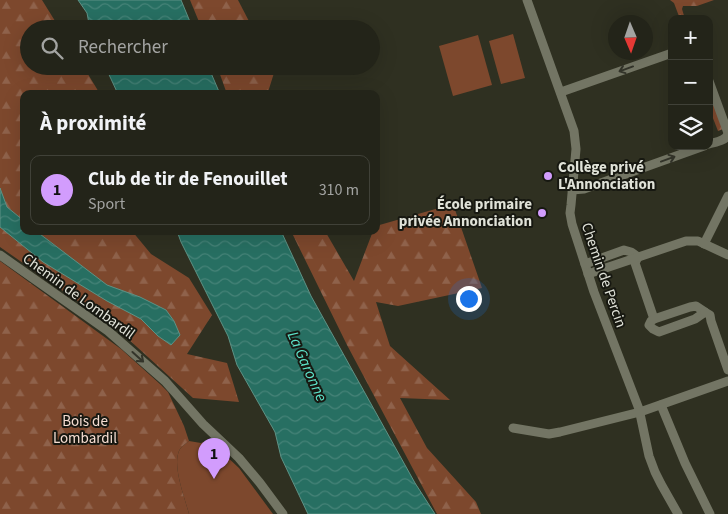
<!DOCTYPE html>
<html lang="fr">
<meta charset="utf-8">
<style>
:root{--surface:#232419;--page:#2f3026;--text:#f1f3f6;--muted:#a3a4a2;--line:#404138;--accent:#d29cfd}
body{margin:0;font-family:"Source Sans 3",sans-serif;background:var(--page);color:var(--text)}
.controls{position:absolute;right:15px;top:15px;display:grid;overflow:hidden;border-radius:10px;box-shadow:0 5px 20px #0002}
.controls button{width:45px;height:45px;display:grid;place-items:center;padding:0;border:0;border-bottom:1px solid var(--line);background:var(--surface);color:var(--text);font:25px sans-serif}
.compass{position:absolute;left:608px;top:15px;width:45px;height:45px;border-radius:50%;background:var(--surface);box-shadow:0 5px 20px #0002;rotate:178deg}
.you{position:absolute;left:468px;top:298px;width:18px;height:18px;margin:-12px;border:4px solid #fff;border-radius:50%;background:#1a73e8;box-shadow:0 0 0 8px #1a73e833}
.badge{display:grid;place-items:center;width:32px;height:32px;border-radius:50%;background:var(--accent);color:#111;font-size:16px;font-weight:700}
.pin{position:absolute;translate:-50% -41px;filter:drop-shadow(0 1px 2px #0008)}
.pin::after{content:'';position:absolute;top:26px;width:18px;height:15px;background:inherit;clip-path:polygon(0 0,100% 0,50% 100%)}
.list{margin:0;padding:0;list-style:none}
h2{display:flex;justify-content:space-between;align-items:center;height:65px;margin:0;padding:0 20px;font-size:21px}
h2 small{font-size:16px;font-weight:400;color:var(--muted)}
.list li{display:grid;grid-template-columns:32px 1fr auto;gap:15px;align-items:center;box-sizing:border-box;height:70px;margin:0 10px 10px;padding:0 10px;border:1px solid var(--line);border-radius:10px}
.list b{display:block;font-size:19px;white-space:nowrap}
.list p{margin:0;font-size:16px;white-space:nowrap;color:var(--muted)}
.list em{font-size:16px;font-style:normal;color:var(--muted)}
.icon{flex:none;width:28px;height:28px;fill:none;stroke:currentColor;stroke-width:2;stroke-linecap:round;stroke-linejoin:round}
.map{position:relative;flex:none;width:728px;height:514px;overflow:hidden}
.search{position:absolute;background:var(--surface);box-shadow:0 5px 20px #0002;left:20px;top:20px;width:360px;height:55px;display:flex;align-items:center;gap:12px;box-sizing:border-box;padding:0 18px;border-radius:28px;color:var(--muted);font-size:19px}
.panel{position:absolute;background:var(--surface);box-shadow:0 5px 20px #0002;left:20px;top:90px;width:360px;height:145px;border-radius:10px}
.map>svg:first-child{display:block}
.grass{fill:#7d482d}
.forest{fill:url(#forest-firs)}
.water{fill:url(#water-waves);stroke:#5e9285}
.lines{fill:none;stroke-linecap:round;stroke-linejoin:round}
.minor{stroke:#737564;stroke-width:9}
.oneway{stroke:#33342a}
.poi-dot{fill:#d29cfd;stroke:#171811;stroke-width:2}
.labels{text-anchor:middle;stroke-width:4;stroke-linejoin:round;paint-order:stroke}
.poi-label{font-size:15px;font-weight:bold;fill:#e0e2d8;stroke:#171811;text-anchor:start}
.street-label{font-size:15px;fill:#e0e2d8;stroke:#171811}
.park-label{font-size:15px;fill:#f5ddd1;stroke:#171811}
.water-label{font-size:16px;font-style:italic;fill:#5de3ca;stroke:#171811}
</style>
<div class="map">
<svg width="728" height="514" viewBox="0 0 728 514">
<defs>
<pattern id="forest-firs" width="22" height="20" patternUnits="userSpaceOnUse" patternTransform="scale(1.25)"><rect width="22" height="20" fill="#7d482d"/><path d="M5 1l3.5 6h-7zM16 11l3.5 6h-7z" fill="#8f624b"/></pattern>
<pattern id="water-waves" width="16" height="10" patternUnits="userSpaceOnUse" patternTransform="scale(1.25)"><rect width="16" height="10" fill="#276f62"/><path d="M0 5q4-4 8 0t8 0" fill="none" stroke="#468378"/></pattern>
</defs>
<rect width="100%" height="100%" fill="#2f3021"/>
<g class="grass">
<path d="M513,34L525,78L501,84L489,41Z"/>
<path d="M478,35L492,85L453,96L439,46Z"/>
<path d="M209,440L239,468L273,514H189C185,498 171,464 180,449C182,446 186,443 189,441L201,443Z"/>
</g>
<g class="forest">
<path d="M0,0H42L60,29H29V66H83L100,94H24V231H132L151,254L189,278L212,315L187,354L227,363L239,402L193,398L115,327L0,247Z"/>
<path d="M190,0H238L253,29H202Z"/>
<path d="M670,0H714L697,6H683L682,9L685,19H680L674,3Z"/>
<path d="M217,66H292L274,73L268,92L269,94H227Z"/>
<path d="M709,90L723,129L718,131L709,108Z"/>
<path d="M453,204L482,288L398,306L376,302L390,346L450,400L400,398L427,448L476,502L481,514H437L347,345L291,231H325L354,281L373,231H376V226Z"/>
<path d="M0,261L121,349L161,385L168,392L184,426L189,441C186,443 182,446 180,449C171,464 185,498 189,514H0Z"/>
</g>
<g class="water">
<path d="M78,0H181L193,29H90L87,13Z"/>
<path d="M105,66H208L220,94H118Z"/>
<path d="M0,188L7,207L24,221V231H36L107,285L140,297L166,310L174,321L180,335L171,345L158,336L141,319L107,301L43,262L0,227Z"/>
<path d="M177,231H281L311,296L415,483L435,514H308L281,457L275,432L237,365L228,336L181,242Z"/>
</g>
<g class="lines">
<g class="minor">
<path d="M527,0L574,131L576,149L571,205L570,213L572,224L594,292L639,409L649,456L655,472L661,484L678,514"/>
<path d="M709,81L728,133"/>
<path d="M561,92L672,53"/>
<path d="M709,144C716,142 726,141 728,134"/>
<path d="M572,190L584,189L704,146"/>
<path d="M704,244L728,196"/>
<path d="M0,255L108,331L165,381L203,424L239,458L260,483L283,514"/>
<path d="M638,257L635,263L654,319"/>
<path d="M585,264L624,250L631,252L638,257"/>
<path d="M588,274L686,241H698L728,255"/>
<path d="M696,306L705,312L695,319L659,332L653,329L649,325L651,321L654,319L690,307Z"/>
<path d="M705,312L710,315L711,321L728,370"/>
<path d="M661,405L685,463L710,514"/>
<path d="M513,428L549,434L560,432L640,412L728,381"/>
</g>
</g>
<defs><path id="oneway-shaft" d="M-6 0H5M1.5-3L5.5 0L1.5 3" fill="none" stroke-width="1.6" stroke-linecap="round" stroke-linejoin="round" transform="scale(1.25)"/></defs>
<g class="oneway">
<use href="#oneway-shaft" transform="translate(626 69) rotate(160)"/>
<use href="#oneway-shaft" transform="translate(668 159) rotate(-20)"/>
<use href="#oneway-shaft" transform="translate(138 357) rotate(42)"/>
</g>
<g class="poi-dot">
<circle cx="548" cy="176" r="5"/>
<circle cx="542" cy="213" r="5"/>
</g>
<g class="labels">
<g class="poi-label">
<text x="558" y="172">Collège privé<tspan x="558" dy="17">L'Annonciation</tspan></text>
<text x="532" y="209" text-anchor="end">École primaire<tspan x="532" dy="17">privée Annonciation</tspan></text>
</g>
<g class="street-label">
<text transform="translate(604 275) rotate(71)" y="5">Chemin de Percin</text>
<text transform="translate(79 296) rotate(36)" y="5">Chemin de Lombardil</text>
</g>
<g class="park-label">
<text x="85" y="426">Bois de<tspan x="85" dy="17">Lombardil</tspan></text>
</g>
<g class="water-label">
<text transform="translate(308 366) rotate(66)" y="6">La Garonne</text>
</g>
</g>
</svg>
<div class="controls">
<button>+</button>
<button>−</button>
<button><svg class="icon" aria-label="layers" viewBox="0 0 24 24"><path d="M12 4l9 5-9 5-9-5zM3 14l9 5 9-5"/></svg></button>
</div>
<svg class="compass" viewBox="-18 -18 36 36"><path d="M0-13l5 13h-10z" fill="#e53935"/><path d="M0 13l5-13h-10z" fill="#a3a4a2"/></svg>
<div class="you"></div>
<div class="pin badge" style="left:214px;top:479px">1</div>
<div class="search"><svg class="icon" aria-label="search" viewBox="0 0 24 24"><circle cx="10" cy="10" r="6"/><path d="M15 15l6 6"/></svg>Rechercher</div>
<section class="panel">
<h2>À proximité<small></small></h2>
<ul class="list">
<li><span class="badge">1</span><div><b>Club de tir de Fenouillet</b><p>Sport</p></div><em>310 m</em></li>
</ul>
</section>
</div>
